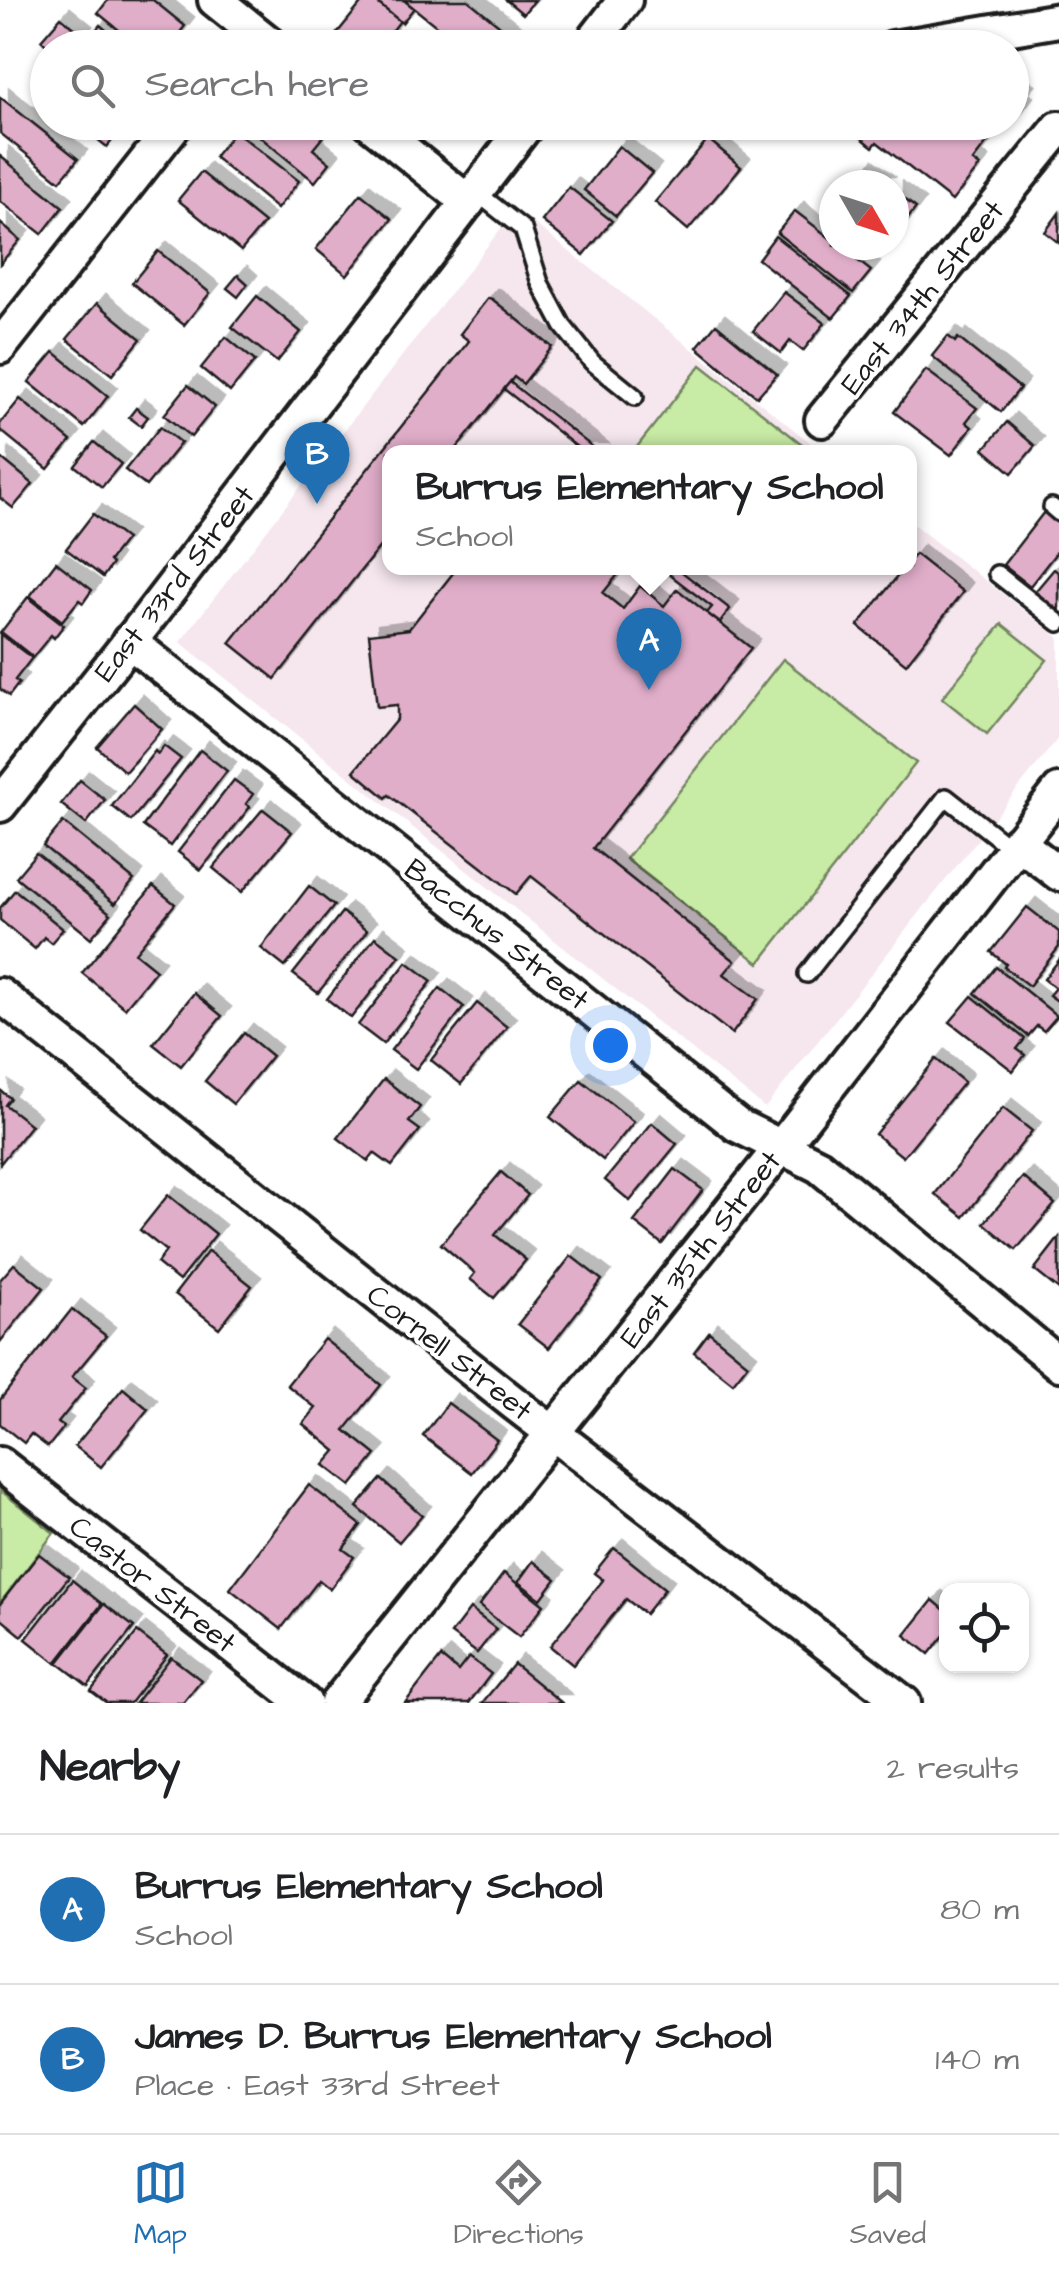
<!DOCTYPE html>
<meta charset="utf-8">
<style>
:root{--surface:#fff;--page:#f2f2f2;--text:#202124;--muted:#757577;--line:#e0e0e0;--accent:#1f6fb2}
body{margin:0;font-family:"Architects Daughter",sans-serif;background:var(--page);color:var(--text)}
.controls{position:absolute;right:30px;bottom:30px;display:grid;overflow:hidden;border-radius:20px;box-shadow:0 2px 8px #0004}
.controls button{width:90px;height:90px;display:grid;place-items:center;padding:0;border:0;border-bottom:2px solid var(--line);background:var(--surface);color:var(--text);font:50px sans-serif}
.compass{position:absolute;left:819px;top:170px;width:90px;height:90px;border-radius:50%;background:var(--surface);box-shadow:0 2px 8px #0004;rotate:129deg}
.you{position:absolute;left:610px;top:1045px;width:35px;height:35px;margin:-25px;border:8px solid #fff;border-radius:50%;background:#1a73e8;box-shadow:0 0 0 15px #1a73e833}
.badge{display:grid;place-items:center;width:65px;height:65px;border-radius:50%;background:var(--accent);color:#fff;font-size:32px;font-weight:700}
.pin{position:absolute;translate:-50% -82px;filter:drop-shadow(0 2px 5px #0008)}
.pin::after{content:'';position:absolute;top:52px;width:35px;height:30px;background:inherit;clip-path:polygon(0 0,100% 0,50% 100%)}
.popup{position:absolute;left:382px;top:445px;width:535px;height:130px;box-sizing:border-box;display:grid;place-content:center;border-radius:20px;background:var(--surface);filter:drop-shadow(0 2px 8px #0005);font-size:32px;white-space:nowrap;color:var(--muted)}
.popup b{font-size:38px;color:var(--text)}
.popup::after{content:'';position:absolute;left:50%;top:100%;margin-left:-20px;border:20px solid transparent;border-top-color:var(--surface)}
.list{margin:0;padding:0;list-style:none}
h2{display:flex;justify-content:space-between;align-items:center;height:130px;margin:0;padding:0 40px;font-size:42px}
h2 small{font-size:32px;font-weight:400;color:var(--muted)}
.list li{display:grid;grid-template-columns:65px 1fr auto;gap:30px;align-items:center;box-sizing:border-box;height:150px;padding:0 40px;border-top:2px solid var(--line)}
.list b{display:block;font-size:38px;white-space:nowrap}
.list p{margin:0;font-size:32px;white-space:nowrap;color:var(--muted)}
.list em{font-size:32px;font-style:normal;color:var(--muted)}
.icon{flex:none;width:55px;height:55px;fill:none;stroke:currentColor;stroke-width:2;stroke-linecap:round;stroke-linejoin:round}
.map{position:relative;flex:none;width:1059px;height:1703px;overflow:hidden}
.search{position:absolute;background:var(--surface);box-shadow:0 2px 8px #0004;left:30px;right:30px;top:30px;height:110px;display:flex;align-items:center;gap:25px;box-sizing:border-box;padding:0 35px;border-radius:55px;color:var(--muted);font-size:38px}
.sheet{height:430px;background:var(--surface)}
nav{display:flex;justify-content:space-around;align-items:center;box-sizing:border-box;height:140px;border-top:2px solid var(--line);background:var(--surface);font-size:28px;color:var(--muted)}
nav a{display:grid;justify-items:center;gap:5px}
nav .on{color:var(--accent)}
.map>svg:first-child{display:block}
.built{fill:#f6e7ef}
.green{fill:#c8eba5;stroke:#728460;stroke-width:2.5}
.building{fill:#e1aeca;stroke:#1c1c1c;stroke-width:2.5;filter:url(#shadow)}
.lines{fill:none;stroke-linecap:round;stroke-linejoin:round}
.lane-casing{stroke:#1c1c1c;stroke-width:22}
.street-casing{stroke:#1c1c1c;stroke-width:40}
.lane{stroke:#fff;stroke-width:15}
.street{stroke:#fff;stroke-width:32}
.labels{text-anchor:middle;stroke-width:8;stroke-linejoin:round;paint-order:stroke}
.street-label{font-size:30px;fill:#1c1c1c;stroke:#fff}
</style>
<div class="map">
<svg width="1059" height="1703" viewBox="0 0 1059 1703">
<defs>
<filter id="shadow"><feDropShadow dx="9" dy="-9" stdDeviation="0" flood-color="#0004"/></filter>
</defs>
<rect width="100%" height="100%" fill="#fff"/>
<filter id="ink" filterUnits="userSpaceOnUse"><feTurbulence type="fractalNoise" baseFrequency=".01" numOctaves="2"/><feDisplacementMap in="SourceGraphic" scale="20" xChannelSelector="R" yChannelSelector="G"/><feConvolveMatrix kernelMatrix="1 2 1 2 8 2 1 2 1" color-interpolation-filters="sRGB"/></filter>
<g filter="url(#ink)">
<path class="built" d="M516,209L822,452H389V568H909V521L1059,638V737L765,1108L180,642Z"/>
<g class="green">
<path d="M701,365L812,452H633Z"/>
<path d="M1002,624L1047,660L987,734L942,698Z"/>
<path d="M783,659L916,763L759,963L626,859Z"/>
<path d="M0,1490L54,1533L0,1603Z"/>
</g>
<g class="building">
<path d="M108,0H153L185,26L168,48H141L98,13Z"/>
<path d="M364,0H374L400,21L379,48H336L330,42Z"/>
<path d="M374,0H404L414,8L402,23Z"/>
<path d="M404,0H468L515,38L507,48H442L450,37Z"/>
<path d="M506,0H535L523,14Z"/>
<path d="M61,17L83,35L72,48H49L41,40Z"/>
<path d="M100,25L127,48H82Z"/>
<path d="M1012,83L1026,94L1019,102L1024,106L1012,122Z"/>
<path d="M0,97L78,159L60,181L0,133Z"/>
<path d="M76,122H127L107,147Z"/>
<path d="M242,122H315L327,132L313,149L330,163L315,182Z"/>
<path d="M842,122H926L933,129L938,122H1003L973,161L980,166L952,201L877,142L873,147Z"/>
<path d="M235,131L299,181L277,209L214,157Z"/>
<path d="M708,139L741,167L688,230L655,202Z"/>
<path d="M619,146L652,173L616,216L584,190Z"/>
<path d="M0,156L63,207L42,234L0,201Z"/>
<path d="M864,169L885,185H853Z"/>
<path d="M201,172L264,223L241,251L178,200Z"/>
<path d="M569,187L612,221L584,255L542,221Z"/>
<path d="M894,191L916,208L894,237Z"/>
<path d="M361,194L392,219L347,275L316,249Z"/>
<path d="M795,211L834,241V245H838L871,271L853,293L777,233Z"/>
<path d="M1059,213V243L1045,232Z"/>
<path d="M0,223L20,240L0,264Z"/>
<path d="M775,236L851,296L833,318L758,259Z"/>
<path d="M158,251L210,293L184,325L132,283Z"/>
<path d="M238,275L248,284L238,297L227,288Z"/>
<path d="M784,292L825,323L803,351L790,341L781,353L753,331Z"/>
<path d="M257,296L301,332L277,362L232,327Z"/>
<path d="M488,298L492,299L552,347L523,384L514,377L454,452H389V535L275,679L230,643L469,341L460,334Z"/>
<path d="M97,303L141,339L112,375L67,339Z"/>
<path d="M716,324L777,374L757,397L697,347Z"/>
<path d="M948,336L955,342L958,338L1020,388L1001,412L932,356Z"/>
<path d="M226,337L255,361L230,392L201,368Z"/>
<path d="M54,352L108,396L84,427L29,382Z"/>
<path d="M926,370L977,408L966,422L972,427L951,455L894,412Z"/>
<path d="M510,382L599,452H583L504,389Z"/>
<path d="M188,385L215,407L191,437L164,415Z"/>
<path d="M20,399L71,441L48,469L0,430V424Z"/>
<path d="M136,408L148,417L141,426L129,417Z"/>
<path d="M1007,422L1035,446L1012,473L984,449Z"/>
<path d="M160,427L181,443L146,486L125,470Z"/>
<path d="M94,442L121,464L102,487L75,466Z"/>
<path d="M0,457L33,484L13,508L0,498Z"/>
<path d="M1044,512L1059,524V549L1030,586L1003,565Z"/>
<path d="M93,514L126,539L109,561L112,564L103,577L66,549Z"/>
<path d="M915,554L963,592L906,664L858,626L904,568H909V561Z"/>
<path d="M56,562L92,590L83,603L79,600L62,621L30,596Z"/>
<path d="M457,568H619L620,572L603,593L623,609L640,586L664,606L677,589L751,648L593,848L735,961L724,974L758,999L732,1034L531,876L516,894L389,795L386,798L354,771L397,719V705L377,707L369,634L409,629Z"/>
<path d="M661,568H677L730,609L720,623L707,613L712,607Z"/>
<path d="M1054,569L1059,573V616L1033,594Z"/>
<path d="M28,597L64,625L54,638L51,635L33,657L1,632Z"/>
<path d="M0,634L32,658L15,680L19,683L9,696L0,689Z"/>
<path d="M134,704L162,729L125,772L97,747Z"/>
<path d="M164,746L181,759L131,821L112,806L155,751L158,754Z"/>
<path d="M200,750L227,771L170,846L143,826Z"/>
<path d="M80,780L105,800L86,824L61,804Z"/>
<path d="M234,780L253,794L246,804L250,807L201,870L178,852Z"/>
<path d="M263,809L292,832L242,892L213,868Z"/>
<path d="M63,822L134,880L115,904L43,846Z"/>
<path d="M36,853L111,914L91,938L16,877Z"/>
<path d="M153,886L175,904L135,953L156,970L125,1008L82,973Z"/>
<path d="M309,886L334,906L285,967L261,948Z"/>
<path d="M15,890L63,929L51,943L44,937L35,949L0,920V908Z"/>
<path d="M1027,907L1059,932V947L1029,986L1004,967L1006,964L991,952Z"/>
<path d="M342,912L367,931L318,993L293,974Z"/>
<path d="M375,937L400,956L351,1018L327,999Z"/>
<path d="M1059,960V1002L1049,995L1055,988L1044,979Z"/>
<path d="M407,962L432,981L383,1044L358,1025Z"/>
<path d="M996,967L1057,1016L1044,1031L1037,1026L1028,1036L975,993Z"/>
<path d="M440,988L464,1007L416,1069L391,1050Z"/>
<path d="M194,993L222,1016L181,1066L153,1044Z"/>
<path d="M972,996L1025,1039L1017,1049L1025,1055L1013,1071L950,1022Z"/>
<path d="M477,1003L507,1027L461,1084L431,1060Z"/>
<path d="M244,1033L272,1056L233,1104L205,1081Z"/>
<path d="M936,1059L964,1082L903,1157L875,1134Z"/>
<path d="M384,1079L420,1107L409,1122L420,1130L392,1166L374,1153L368,1161L338,1138Z"/>
<path d="M581,1080L634,1122L603,1160L550,1117Z"/>
<path d="M0,1090L10,1098L5,1105L31,1125L0,1164Z"/>
<path d="M1003,1108L1032,1131L964,1217L935,1194Z"/>
<path d="M652,1123L677,1144L630,1201L605,1180Z"/>
<path d="M675,1169L703,1190L662,1244L634,1222Z"/>
<path d="M501,1172L528,1195L495,1235L526,1260L494,1298L470,1279L475,1273L441,1244Z"/>
<path d="M1023,1177L1055,1204L1016,1250L984,1223Z"/>
<path d="M168,1195L216,1234L179,1281L157,1263L166,1251L140,1230Z"/>
<path d="M1059,1238V1290L1034,1270Z"/>
<path d="M208,1251L252,1286L219,1328L175,1294Z"/>
<path d="M571,1256L602,1280L549,1348L518,1324Z"/>
<path d="M14,1264L44,1288L0,1342V1280Z"/>
<path d="M72,1309L106,1336L72,1377L86,1388L58,1423L64,1427L48,1447L31,1434L24,1443L0,1424V1400Z"/>
<path d="M709,1332L748,1364L733,1383L694,1352Z"/>
<path d="M324,1339L381,1385L345,1430L376,1455L351,1486L324,1465L336,1451L303,1424L316,1408L287,1385Z"/>
<path d="M123,1388L148,1409L101,1467L75,1446Z"/>
<path d="M448,1403L497,1440L472,1473L423,1436Z"/>
<path d="M381,1479L422,1515L399,1542L357,1507Z"/>
<path d="M309,1485L361,1525L343,1549L354,1557L330,1589L319,1580L281,1629L230,1589Z"/>
<path d="M614,1548L665,1589L645,1614L626,1599L573,1665L550,1646L603,1580L594,1573Z"/>
<path d="M39,1554L69,1577L22,1636L0,1618V1604Z"/>
<path d="M533,1561L556,1579L541,1599L518,1582Z"/>
<path d="M504,1573L544,1605L519,1637L479,1606Z"/>
<path d="M72,1580L102,1604L56,1663L26,1639Z"/>
<path d="M933,1600L946,1611V1633L929,1654L905,1635Z"/>
<path d="M104,1604L134,1627L88,1686L58,1663Z"/>
<path d="M470,1609L496,1629L477,1653L451,1634Z"/>
<path d="M137,1632L167,1655L130,1703H107L91,1691Z"/>
<path d="M171,1657L201,1680L183,1703H135Z"/>
<path d="M441,1657L458,1671L469,1657L491,1674L469,1703H405Z"/>
<path d="M514,1664L562,1703H482Z"/>
</g>
<g class="lines">
<defs>
<g id="lane">
<path d="M476,192L523,229L540,283L563,326L592,362L635,397"/>
<path d="M1052,507L1059,513"/>
<path d="M997,574L1059,623"/>
<path d="M807,974L946,797L1012,849"/>
</g>
<g id="street">
<path d="M215,0L275,48"/>
<path d="M588,48L625,0"/>
<path d="M893,48L1059,20"/>
<path d="M369,122L468,202"/>
<path d="M0,347L177,122"/>
<path d="M822,420L1059,128"/>
<path d="M129,641L737,1125L819,1166L1059,1364"/>
<path d="M0,805L146,621L529,122"/>
<path d="M1018,842L1059,874"/>
<path d="M0,995L515,1404L904,1703"/>
<path d="M0,1464L305,1703"/>
<path d="M337,1703L782,1146L1059,791"/>
</g>
</defs>
<use href="#lane" class="lane-casing"/>
<use href="#street" class="street-casing"/>
<use href="#lane" class="lane"/>
<use href="#street" class="street"/>
</g>
</g>
<g class="labels">
<g class="street-label">
<text transform="translate(922 297) rotate(-51)" y="10">East 34th Street</text>
<text transform="translate(174 583) rotate(-52)" y="10">East 33rd Street</text>
<text transform="translate(497 934) rotate(38)" y="10">Bacchus Street</text>
<text transform="translate(700 1249) rotate(-52)" y="10">East 35th Street</text>
<text transform="translate(450 1352) rotate(38)" y="10">Cornell Street</text>
<text transform="translate(153 1584) rotate(38)" y="10">Castor Street</text>
</g>
</g>
</svg>
<div class="controls">
<button><svg class="icon" aria-label="locate" viewBox="0 0 24 24"><circle cx="12" cy="12" r="6"/><path d="M12 2v4M12 18v4M2 12h4M18 12h4"/></svg></button>
</div>
<svg class="compass" viewBox="-18 -18 36 36"><path d="M0-13l5 13h-10z" fill="#e53935"/><path d="M0 13l5-13h-10z" fill="#757577"/></svg>
<div class="you"></div>
<div class="pin badge" style="left:649px;top:690px">A</div>
<div class="popup"><b>Burrus Elementary School</b>School</div>
<div class="pin badge" style="left:317px;top:504px">B</div>
<div class="search"><svg class="icon" aria-label="search" viewBox="0 0 24 24"><circle cx="10" cy="10" r="6"/><path d="M15 15l6 6"/></svg>Search here</div>
</div>
<section class="sheet">
<h2>Nearby<small>2 results</small></h2>
<ul class="list">
<li><span class="badge">A</span><div><b>Burrus Elementary School</b><p>School</p></div><em>80 m</em></li>
<li><span class="badge">B</span><div><b>James D. Burrus Elementary School</b><p>Place · East 33rd Street</p></div><em>140 m</em></li>
</ul>
</section>
<nav>
<a class="on"><svg class="icon" aria-label="map" viewBox="0 0 24 24"><path d="M3 6l6-2 6 2 6-2v14l-6 2-6-2-6 2zM9 4v14M15 6v14"/></svg>Map</a>
<a><svg class="icon" aria-label="directions" viewBox="0 0 24 24"><path d="M12 3l9 9-9 9-9-9zM9 14v-3h6M13 9l2 2-2 2"/></svg>Directions</a>
<a><svg class="icon" aria-label="saved" viewBox="0 0 24 24"><path d="M7 4h10v16l-5-4-5 4z"/></svg>Saved</a>
</nav>
